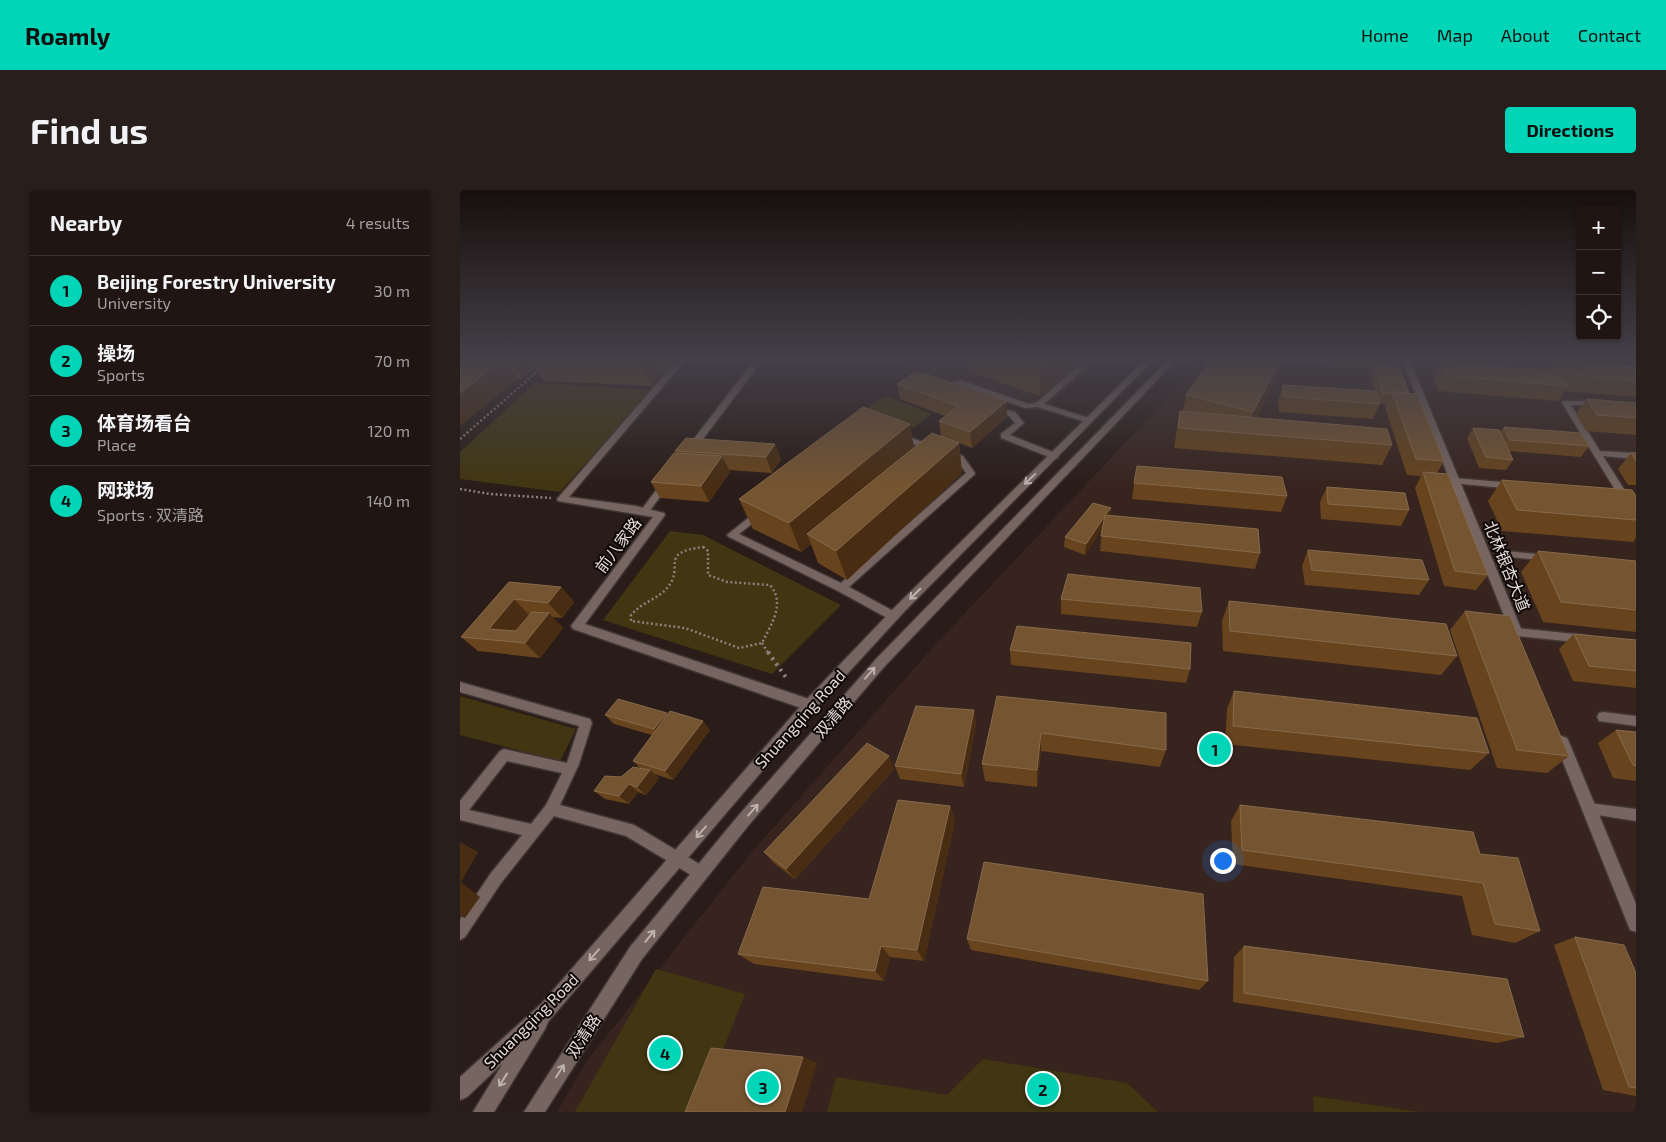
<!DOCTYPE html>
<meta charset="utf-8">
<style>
:root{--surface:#201512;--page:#281e1b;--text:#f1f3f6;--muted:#a29f9f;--line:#3d3432;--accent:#01d5b7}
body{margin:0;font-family:"Exo 2","Noto Sans SC",sans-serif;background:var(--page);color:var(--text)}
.controls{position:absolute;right:15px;top:15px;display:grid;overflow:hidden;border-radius:5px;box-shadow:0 1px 4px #0004}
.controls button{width:45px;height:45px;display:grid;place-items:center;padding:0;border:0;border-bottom:1px solid var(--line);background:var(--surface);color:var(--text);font:25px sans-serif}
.you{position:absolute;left:762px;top:670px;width:18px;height:18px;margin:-12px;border:4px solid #fff;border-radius:50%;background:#1a73e8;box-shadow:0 0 0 8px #1a73e833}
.badge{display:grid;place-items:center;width:32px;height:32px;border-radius:50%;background:var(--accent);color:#111;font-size:16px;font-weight:700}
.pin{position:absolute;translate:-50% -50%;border:2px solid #fff;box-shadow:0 1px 5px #0006}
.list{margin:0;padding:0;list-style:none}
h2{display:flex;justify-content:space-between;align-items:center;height:65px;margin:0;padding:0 20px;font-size:21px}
h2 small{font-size:16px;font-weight:400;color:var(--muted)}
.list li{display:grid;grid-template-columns:32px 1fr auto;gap:15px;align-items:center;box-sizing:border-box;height:70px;padding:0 20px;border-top:1px solid var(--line)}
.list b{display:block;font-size:19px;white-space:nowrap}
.list p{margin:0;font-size:16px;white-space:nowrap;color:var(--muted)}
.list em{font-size:16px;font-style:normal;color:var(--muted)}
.icon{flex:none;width:28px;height:28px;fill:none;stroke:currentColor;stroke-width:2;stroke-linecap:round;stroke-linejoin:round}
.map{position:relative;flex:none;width:1176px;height:922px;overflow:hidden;border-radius:5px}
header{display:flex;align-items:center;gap:30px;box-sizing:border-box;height:70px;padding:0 25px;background:var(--accent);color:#111}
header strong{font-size:24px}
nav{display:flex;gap:28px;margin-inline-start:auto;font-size:18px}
.intro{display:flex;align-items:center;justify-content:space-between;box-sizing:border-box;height:120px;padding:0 30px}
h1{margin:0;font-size:35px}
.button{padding:12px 22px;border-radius:5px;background:var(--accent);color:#111;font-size:18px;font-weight:700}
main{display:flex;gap:30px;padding:0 30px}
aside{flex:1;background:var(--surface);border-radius:5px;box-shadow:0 1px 4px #0004}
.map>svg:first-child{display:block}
.built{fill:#38241e}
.green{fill:#413611}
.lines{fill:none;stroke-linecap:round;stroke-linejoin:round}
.lane-casing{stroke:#403633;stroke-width:3}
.street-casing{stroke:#403633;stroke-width:3}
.secondary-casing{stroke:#403633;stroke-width:3}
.path-far1{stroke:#8b807c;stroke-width:2.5;stroke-dasharray:2 2.5;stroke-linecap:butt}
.path{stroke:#8b807c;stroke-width:4;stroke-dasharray:2.5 4.5;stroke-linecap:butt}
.lane{fill:#766560;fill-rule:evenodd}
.street{fill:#766560;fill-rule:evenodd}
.secondary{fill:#766560;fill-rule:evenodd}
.wall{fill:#67441d;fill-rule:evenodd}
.shaded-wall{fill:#492d13}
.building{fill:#755531;stroke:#866a4c}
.oneway{stroke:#beb2af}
.labels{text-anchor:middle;stroke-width:4;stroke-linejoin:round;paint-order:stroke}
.street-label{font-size:16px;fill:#e5dcd9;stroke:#0e0807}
</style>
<header>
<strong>Roamly</strong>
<nav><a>Home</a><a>Map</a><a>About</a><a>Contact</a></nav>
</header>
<div class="intro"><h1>Find us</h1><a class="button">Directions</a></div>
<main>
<aside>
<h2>Nearby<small>4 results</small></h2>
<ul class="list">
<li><span class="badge">1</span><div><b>Beijing Forestry University</b><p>University</p></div><em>30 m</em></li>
<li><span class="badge">2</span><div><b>操场</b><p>Sports</p></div><em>70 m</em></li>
<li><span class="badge">3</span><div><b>体育场看台</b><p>Place</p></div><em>120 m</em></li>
<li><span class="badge">4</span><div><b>网球场</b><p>Sports · 双清路</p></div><em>140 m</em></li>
</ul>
</aside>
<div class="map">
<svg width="1176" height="922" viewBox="0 0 1176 922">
<rect width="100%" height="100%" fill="#2a1c18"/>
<g class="built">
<path d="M421,168H642L583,221L419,169Z"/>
<path d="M745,168H1083L1176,175V922H97L127,871L290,664L475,455Z"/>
</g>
<g class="green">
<path d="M104,168H220L206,183L92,178Z"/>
<path d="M75,193L192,200L100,302L0,289V262Z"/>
<path d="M425,206L472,224L453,238L405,220Z"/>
<path d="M210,341L243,345L381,415L312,484L143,430Z"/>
<path d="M0,506L116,539L100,571L0,545Z"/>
<path d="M196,779L285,804L238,922H115Z"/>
<path d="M523,869L667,893L698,922H367L376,887L487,905Z"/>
<path d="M853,906L959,922H854Z"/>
</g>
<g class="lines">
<defs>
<g id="lane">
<path d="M296,168H304L233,262H227V258Z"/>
<path d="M628,168H636L584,214L632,229L633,231L629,233L578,217L565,218L493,192L500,190L569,214L576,213Z"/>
<path d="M1103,211H1142L1143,213L1139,215H1111L1140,261L1176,263V269L1143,266L1176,318V329L1171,326L1102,213Z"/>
<path d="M531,216L555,222L564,233L550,245L598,264V268H592L541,248V244L555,233L549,226L531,220Z"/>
<path d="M436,244H442L477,258L476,260H470L436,248Z"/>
<path d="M488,261L503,266L515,283L514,285L389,397L437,423L438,426L437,429H429L378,401L269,347L267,345L297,321H303V325L279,344L381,393L506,283L497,270L484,264Z"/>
<path d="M995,288L1053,293L1057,296L1053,299L992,293L991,291Z"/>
<path d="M206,290L210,293L209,295L188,323H182V319L203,291Z"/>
<path d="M1046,361L1087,365L1092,368L1087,371L1042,366L1041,364L1042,362Z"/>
<path d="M1057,438L1125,445L1129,446L1131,449L1129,452L1125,453L1057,446L1052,442Z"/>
<path d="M0,492L130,529L132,533L119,574L100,615L174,635L246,678L248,683L246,688L241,690L236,688L166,646L94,626L41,693L5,747L0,750V729L31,683L62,645L0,630V611L40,561L44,559L107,573L119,536L0,502ZM47,571L102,583L86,615L71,634L9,620Z"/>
<path d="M1143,522L1176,526V536L1139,531L1137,527L1139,523Z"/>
<path d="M1129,613L1176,619V631L1124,623L1122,619L1124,615Z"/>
</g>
<g id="street">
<path d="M219,168H227L109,307L176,316L204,323L205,325L125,434L355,511L357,515L355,519L350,521L113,439L111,436L193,327L98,311L97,309Z"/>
<path d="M941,168H949L1062,441L1060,444H1052L1050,441Z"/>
<path d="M1102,546L1107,548L1109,552L1176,714V742L1170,740L1095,552L1097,548Z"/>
</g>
<g id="secondary">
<path d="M687,168H695L443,423L355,519L88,832L85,839L34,922H13L43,873L7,907L0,910V887L82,813L345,511L435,417Z"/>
<path d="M710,168H718L424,477L288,636L182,769L85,922H64L170,757L278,626L416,469Z"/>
<path d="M1161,168H1176V171Z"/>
</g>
</defs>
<use href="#lane" class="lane-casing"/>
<use href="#street" class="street-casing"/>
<use href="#secondary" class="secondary-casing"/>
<g class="path-far1">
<path d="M0,249L79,180"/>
<path d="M0,299L30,304L91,308"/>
<path d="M243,357L248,361V385L267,392L310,395C326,414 311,434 302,453L279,458L225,438L171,431V425L175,421C184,412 199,408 207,398C226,377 197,363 243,357Z"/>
<path d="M302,453L309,464"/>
</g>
<path class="path" d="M308,462L327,489"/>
<use href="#lane" class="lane"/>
<use href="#street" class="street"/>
<use href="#secondary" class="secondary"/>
</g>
<g class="wall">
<path d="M2,168H191L200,186L192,196L84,191L74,177L62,189H58Z"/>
<path d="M506,168H625L580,206L508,181Z"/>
<path d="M752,168H924L920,176L949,203L984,271L977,283L1028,385L1016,400L984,396L955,298L961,286L947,285L925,217L927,214L920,213L913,229L819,222L818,210L823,195L915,201L910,186L913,179L820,172L815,189L796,228L932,255L922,275L714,258L720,221H723L726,205Z"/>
<path d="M1093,170L1176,177V207L1105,201L1098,211L978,201L973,187L980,172L1086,180Z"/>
<path d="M437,194L547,211V227L512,258L481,246L479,231L485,226L440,209Z"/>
<path d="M1127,209L1176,213V245L1126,241L1116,224Z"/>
<path d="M1044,237L1129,256L1121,267L1049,261L1053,270L1046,280L1019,278L1007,248L1013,238L1040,242Z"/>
<path d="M226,248L321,269L312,283L269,280L270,282L249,312L200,308L191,292L216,263L215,261Z"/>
<path d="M499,253L502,283L387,390L358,373L351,354L341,362L293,339L279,309L454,257Z"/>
<path d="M1171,263H1176V295H1168L1158,279Z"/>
<path d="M1042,290L1176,306V348L1173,352L1042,341L1028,311Z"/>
<path d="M674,293L827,306L821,322L672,309Z"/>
<path d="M867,297L949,320L941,336L861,329L860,312Z"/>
<path d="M650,326L800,363L795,379L640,361L642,339L625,365L604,357L605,347Z"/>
<path d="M848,360L969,390L959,405L845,395L842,376Z"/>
<path d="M1078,361L1176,371V442L1083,432L1061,382Z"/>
<path d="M49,392L101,397L114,412L102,428L92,427L103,438L80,468L18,461L1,447ZM69,425H70L56,441Z"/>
<path d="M601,409L742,422L737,437L601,424Z"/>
<path d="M769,411L997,466L981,485L763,461L762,431Z"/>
<path d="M1005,421L1109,566L1087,583L1037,578L990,440Z"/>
<path d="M1114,444L1176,450V498L1113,491L1099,459Z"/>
<path d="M550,460L730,479L726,493L551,475Z"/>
<path d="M774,501L1029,563L1010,580L765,554L767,519Z"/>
<path d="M537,506L706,560L700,577L581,561L577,597L525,591L522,574Z"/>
<path d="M514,520L516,534L504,597L440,589L435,576Z"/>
<path d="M208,524L250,540L213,590L194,584L199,588L186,605L178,602L169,614L145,609L134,601L180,578L173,571L192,545L154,534L145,525Z"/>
<path d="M1156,540L1176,542V591L1153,588L1138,553Z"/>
<path d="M434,579L335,689L314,673L304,662Z"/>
<path d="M780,615L1020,664L1080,741L1055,753L1012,745L1002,706L773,674L771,631Z"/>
<path d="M490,616L495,631L464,771L430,767L424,791L294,774L278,764L409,709Z"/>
<path d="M1115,747L1176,783V906L1143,900L1094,755Z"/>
<path d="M507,749L748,791L739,800L511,760Z"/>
<path d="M784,756L1064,847L1037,853L773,812L774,767Z"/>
</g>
<g class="shaded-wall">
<path d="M58,168H68L74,177L62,189L51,174Z"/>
<path d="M177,168H191L200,186L192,196Z"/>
<path d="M592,168H625L580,206V177Z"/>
<path d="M44,169L58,189L0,236V203Z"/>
<path d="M821,169L815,189L788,243L793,222Z"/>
<path d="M547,211V227L512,258L510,242Z"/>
<path d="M450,234L455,264L347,344L351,354L341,362L329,333Z"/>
<path d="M499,253L502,283L387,390L376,361Z"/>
<path d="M315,254L321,269L312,283L306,267Z"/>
<path d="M262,266L270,282L249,312L241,296Z"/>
<path d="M651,318L650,328L625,365L626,354Z"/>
<path d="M101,397L114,412L102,428L88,413Z"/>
<path d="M54,409L69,425L47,451L29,439Z"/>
<path d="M89,423L103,438L80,468L65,453Z"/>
<path d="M514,520L516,534L504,597L501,584Z"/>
<path d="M207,523L215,533L202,548L194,539Z"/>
<path d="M243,531L250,540L213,590L205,581Z"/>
<path d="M581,543V561L577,597V580Z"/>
<path d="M429,566L434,579L335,689L326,679Z"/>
<path d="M190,580L199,588L186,605L177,597Z"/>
<path d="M169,594L178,602L169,614L159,606Z"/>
<path d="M490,616L495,631L464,771L457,760Z"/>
<path d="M0,652L18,662L1,692L20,707L5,728L0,726Z"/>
<path d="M421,756L430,767L424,791L415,781Z"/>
<path d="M343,867L357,873L342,922H325Z"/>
</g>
<g class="building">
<path d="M2,168H26L44,169L0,203V169Z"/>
<path d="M26,168H58L51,174L47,173L44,169Z"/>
<path d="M551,168H592L580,177Z"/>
<path d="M752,168H816L821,169L793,222L726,205Z"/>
<path d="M1093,170L1176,177V191L1101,184L1108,196L986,186L980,172L1100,181Z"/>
<path d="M915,175L939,177L949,203L932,202V204L922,203Z"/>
<path d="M456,181L547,211L510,242L479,231L498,216L437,194Z"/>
<path d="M823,195L916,201L920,214L824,207Z"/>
<path d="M932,202L957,204L984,271L956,269Z"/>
<path d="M1127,209L1176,213V228L1137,225Z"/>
<path d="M403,217L450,234L329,333L279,309Z"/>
<path d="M720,221L927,239L932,255L718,238Z"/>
<path d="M1044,237L1121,243L1129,256L1050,250Z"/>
<path d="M1013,238L1039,240L1053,270L1026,267Z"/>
<path d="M472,243L499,253L376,361L347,344Z"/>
<path d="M226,248L315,254L306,267L215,261Z"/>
<path d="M214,263L262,266L241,296L191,292Z"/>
<path d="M1171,263H1176V271Z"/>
<path d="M677,276L822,287L827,306L674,293Z"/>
<path d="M963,282L988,284L1028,385L995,381Z"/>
<path d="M1042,290L1172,300L1176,306V330L1057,320Z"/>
<path d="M867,297L945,303L949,320L868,314Z"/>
<path d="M633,313L651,318L645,325L644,327L626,354L605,347Z"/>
<path d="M645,325L798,339L800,363L641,346Z"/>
<path d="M848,360L962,370L969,390L852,380Z"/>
<path d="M1078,361L1176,371V420L1101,412Z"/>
<path d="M608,384L740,398L742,422L601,409Z"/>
<path d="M49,392L101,397L88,413L54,409L29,439L56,441L72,422L89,423L65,453L1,447Z"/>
<path d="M769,411L986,434L997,466L770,441Z"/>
<path d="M1005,421L1050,426L1109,566L1057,560Z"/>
<path d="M557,436L731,453L730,479L550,460Z"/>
<path d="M1114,444L1176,450V481L1129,476Z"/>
<path d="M774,501L1017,528L1029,563L773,536Z"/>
<path d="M537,506L706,523V560L581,543L577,580L522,574Z"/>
<path d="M158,509L207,523L194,539L145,525Z"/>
<path d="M456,516L514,520L501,584L435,576Z"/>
<path d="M210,521L243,531L205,581L173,571Z"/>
<path d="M1156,540L1176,542V576L1173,575Z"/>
<path d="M407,553L429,566L326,679L304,662Z"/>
<path d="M173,577L190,580L177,597L169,594L159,606L134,601L145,586L161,587Z"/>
<path d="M438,610L490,616L457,760L421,756L415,781L278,764L303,697L409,709Z"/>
<path d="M780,615L1013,642L1020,664L1058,668L1080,741L1035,734L1023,693L782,660Z"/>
<path d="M524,672L743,704L748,791L507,749Z"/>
<path d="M1115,747L1164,755L1176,783V898L1169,897Z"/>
<path d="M784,756L1047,789L1064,847L784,803Z"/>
<path d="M251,858L343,867L325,922H225Z"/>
</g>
<defs><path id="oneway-shaft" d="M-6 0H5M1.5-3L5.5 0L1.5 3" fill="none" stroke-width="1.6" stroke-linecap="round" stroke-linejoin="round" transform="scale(1.25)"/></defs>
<g class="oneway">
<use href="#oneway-shaft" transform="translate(570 289) rotate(136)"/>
<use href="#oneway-shaft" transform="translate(455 404) rotate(135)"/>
<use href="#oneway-shaft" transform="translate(410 483) rotate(-49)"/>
<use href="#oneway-shaft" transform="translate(293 620) rotate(-49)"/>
<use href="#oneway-shaft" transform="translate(241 642) rotate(131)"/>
<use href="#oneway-shaft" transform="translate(190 746) rotate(-51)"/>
<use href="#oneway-shaft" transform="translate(134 765) rotate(131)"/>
<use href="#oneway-shaft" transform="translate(100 881) rotate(-57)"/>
<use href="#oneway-shaft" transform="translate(43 890) rotate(122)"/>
</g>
<linearGradient id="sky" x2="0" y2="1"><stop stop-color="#170f0d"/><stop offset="0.57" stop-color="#444048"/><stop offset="1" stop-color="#444048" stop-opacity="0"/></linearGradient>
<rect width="1176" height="297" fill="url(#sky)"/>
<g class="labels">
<g class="street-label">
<text transform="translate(158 355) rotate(-53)" y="6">前八家路</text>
<text transform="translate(1047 376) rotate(68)" y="6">北林银杏大道</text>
<text transform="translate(373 527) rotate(-49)" y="6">双清路</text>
<text transform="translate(340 529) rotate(-48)" y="6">Shuangqing Road</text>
<text transform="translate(71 831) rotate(-45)" y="6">Shuangqing Road</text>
<text transform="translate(123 846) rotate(-57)" y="6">双清路</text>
</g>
</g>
</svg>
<div class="controls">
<button>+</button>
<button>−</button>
<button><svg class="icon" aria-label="locate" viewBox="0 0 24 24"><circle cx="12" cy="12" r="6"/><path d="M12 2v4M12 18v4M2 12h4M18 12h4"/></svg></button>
</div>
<div class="you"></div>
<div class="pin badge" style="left:755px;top:559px">1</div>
<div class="pin badge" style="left:583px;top:899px">2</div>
<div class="pin badge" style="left:303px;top:897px">3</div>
<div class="pin badge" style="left:205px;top:863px">4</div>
</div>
</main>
